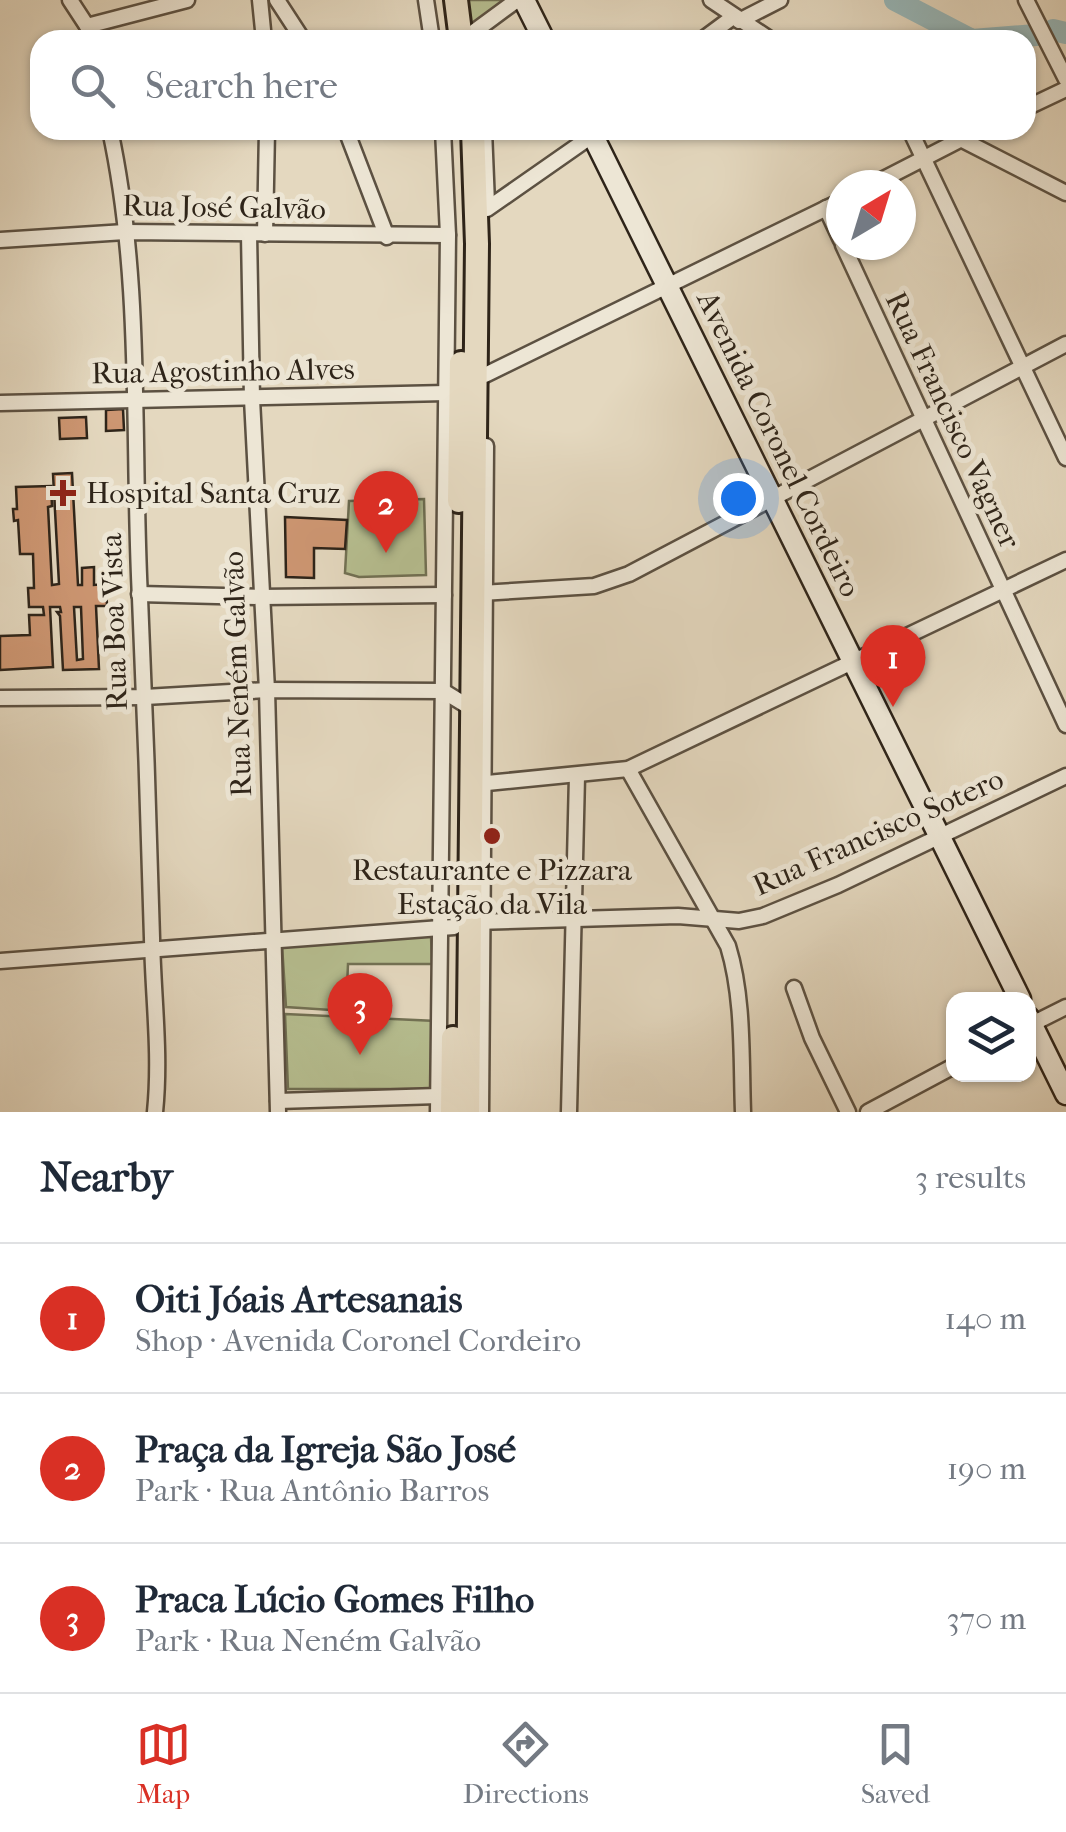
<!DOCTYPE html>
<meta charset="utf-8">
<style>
:root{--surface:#fff;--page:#f6f6f7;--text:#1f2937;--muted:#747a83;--line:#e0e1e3;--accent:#d93025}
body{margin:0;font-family:"IM FELL French Canon",serif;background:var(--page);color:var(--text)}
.controls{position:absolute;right:30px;bottom:30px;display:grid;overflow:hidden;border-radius:20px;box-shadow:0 2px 8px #0004}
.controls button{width:90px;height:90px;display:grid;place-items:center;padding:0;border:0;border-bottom:2px solid var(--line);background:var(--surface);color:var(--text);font:50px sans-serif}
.compass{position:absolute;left:826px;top:170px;width:90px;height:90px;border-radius:50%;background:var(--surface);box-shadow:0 2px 8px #0004;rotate:38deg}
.you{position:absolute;left:738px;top:498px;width:35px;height:35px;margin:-25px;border:8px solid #fff;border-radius:50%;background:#1a73e8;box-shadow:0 0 0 15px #1a73e833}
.badge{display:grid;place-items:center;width:65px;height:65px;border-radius:50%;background:var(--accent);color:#fff;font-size:32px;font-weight:700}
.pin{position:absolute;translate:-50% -82px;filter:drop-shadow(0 2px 5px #0008)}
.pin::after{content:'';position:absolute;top:52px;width:35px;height:30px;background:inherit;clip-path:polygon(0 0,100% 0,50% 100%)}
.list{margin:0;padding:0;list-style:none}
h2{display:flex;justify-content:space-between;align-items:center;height:130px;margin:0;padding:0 40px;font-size:42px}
h2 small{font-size:32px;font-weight:400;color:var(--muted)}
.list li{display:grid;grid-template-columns:65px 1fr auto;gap:30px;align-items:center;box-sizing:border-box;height:150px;padding:0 40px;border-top:2px solid var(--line)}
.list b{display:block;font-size:38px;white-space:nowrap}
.list p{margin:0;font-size:32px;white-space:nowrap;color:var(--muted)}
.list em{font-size:32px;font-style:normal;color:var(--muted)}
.icon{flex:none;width:55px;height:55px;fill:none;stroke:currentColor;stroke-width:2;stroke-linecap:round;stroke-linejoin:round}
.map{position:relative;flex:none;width:1066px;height:1112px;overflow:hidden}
.search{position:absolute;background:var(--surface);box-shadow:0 2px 8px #0004;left:30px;right:30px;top:30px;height:110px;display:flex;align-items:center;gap:25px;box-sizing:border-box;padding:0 35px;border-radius:30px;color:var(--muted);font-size:38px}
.sheet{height:580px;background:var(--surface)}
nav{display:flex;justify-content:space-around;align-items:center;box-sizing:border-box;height:140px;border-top:2px solid var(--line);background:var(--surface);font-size:28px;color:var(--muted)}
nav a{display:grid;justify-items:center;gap:5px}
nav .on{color:var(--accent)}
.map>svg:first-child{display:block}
.green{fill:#b6be90;stroke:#727154;stroke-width:2.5}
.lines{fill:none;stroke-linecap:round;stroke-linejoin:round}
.river{stroke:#98b8ba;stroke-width:22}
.building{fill:#cd9672;stroke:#2e2419;stroke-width:2.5;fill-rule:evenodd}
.street-casing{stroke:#5c5142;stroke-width:19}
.secondary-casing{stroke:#2e2419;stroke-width:25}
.primary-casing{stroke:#2e2419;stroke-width:28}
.street{stroke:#ede6d5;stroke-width:14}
.secondary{stroke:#ede6d5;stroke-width:20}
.primary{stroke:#e4d8bf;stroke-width:22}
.poi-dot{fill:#8f2418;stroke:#ede6d5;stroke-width:4}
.labels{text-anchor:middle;stroke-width:10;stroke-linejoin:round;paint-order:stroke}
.street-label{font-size:30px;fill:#2e2419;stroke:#ede6d5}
.poi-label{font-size:30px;fill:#2e2419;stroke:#ede6d5;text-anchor:start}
</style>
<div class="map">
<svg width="1066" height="1112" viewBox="0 0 1066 1112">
<rect width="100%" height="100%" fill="#e4d8bf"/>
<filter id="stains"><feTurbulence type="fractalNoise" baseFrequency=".002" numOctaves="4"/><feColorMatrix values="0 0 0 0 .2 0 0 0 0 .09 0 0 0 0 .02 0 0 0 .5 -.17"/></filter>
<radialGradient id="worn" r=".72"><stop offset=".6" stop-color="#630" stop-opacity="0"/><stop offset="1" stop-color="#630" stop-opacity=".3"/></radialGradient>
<g class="green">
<path d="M462,0H505L472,27V40Z"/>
<path d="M424,499L426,575L359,577L345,573L349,501Z"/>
<path d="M431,936L432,964H348L346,1011L286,1007L282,945Z"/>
<path d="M285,1014L436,1021L434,1089H288Z"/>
</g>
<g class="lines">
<g class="river">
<path d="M895,0L972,40L1036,35"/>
<path d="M1053,30L1066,33"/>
</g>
</g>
<g class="building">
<path d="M123,409L124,430L106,431V410Z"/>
<path d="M86,417L87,438L60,439L59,418Z"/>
<path d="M72,473L78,585H82V568L94,567V585L106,584L107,606H96L99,669L63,670L60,616L57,612H61L60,607H50L53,667L0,670V636L30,635L29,615H44L43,607H29L28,588H34L33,554H20L18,520L14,521L13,509H17L16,487L51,486L52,506L48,507L52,585L59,584L53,474ZM74,607H81L83,659L77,660Z"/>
<path d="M285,517L347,520L345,549L314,548V578L286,577Z"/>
</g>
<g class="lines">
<defs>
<g id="street">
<path d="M70,0L87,26L92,40"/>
<path d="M260,0L264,40"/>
<path d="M277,0L303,40"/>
<path d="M426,0L432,40"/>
<path d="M711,0L771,40"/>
<path d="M1026,0L1066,79"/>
<path d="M739,21L780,0"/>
<path d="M87,26L187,0"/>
<path d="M476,40L475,31L517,0"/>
<path d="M702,40L733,17"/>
<path d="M1026,108L1066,89"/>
<path d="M110,130C143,282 132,443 140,598C145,711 149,825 152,938C153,997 161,1053 155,1112"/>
<path d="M346,130L387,237"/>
<path d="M484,130L487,204"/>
<path d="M910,130L1066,458"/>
<path d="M943,130L1066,193"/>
<path d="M872,185L979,130"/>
<path d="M826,208L841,240"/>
<path d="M487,209L593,135"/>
<path d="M249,234L252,399L267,690L278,1112"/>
<path d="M265,234L267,130"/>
<path d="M0,240L125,232L448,235"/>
<path d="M843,245L1066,725"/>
<path d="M485,375L841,201"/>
<path d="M0,403L446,393"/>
<path d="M481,593L594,586L629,574L1066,344"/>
<path d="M139,594L261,597L444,595"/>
<path d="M0,698L145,697L267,690L443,691L474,710"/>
<path d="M628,769L728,946C744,998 741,1058 743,1112"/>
<path d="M477,784L628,769L1066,560"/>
<path d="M475,922L678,916L739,921L763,916L838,885L1066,776"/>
<path d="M0,961L454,927"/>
<path d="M794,988L812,1038L848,1112"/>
<path d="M1028,1026L1066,1007"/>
<path d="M278,1101L438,1096L441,1100"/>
<path d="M438,1112L448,235L443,130"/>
<path d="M481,1112L486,446"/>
<path d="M569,1112L577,776"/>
<path d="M868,1112L954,1066"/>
</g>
<g id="secondary">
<path d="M524,0L544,40"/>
<path d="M590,130L1020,999"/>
<path d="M1028,1017L1066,1094"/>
</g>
<g id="primary">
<path d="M456,0L461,40"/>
<path d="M459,501L461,363"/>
<path d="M452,1112L453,1038"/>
<path d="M468,1112L477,244L473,130"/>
</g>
</defs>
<use href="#street" class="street-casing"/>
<use href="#secondary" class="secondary-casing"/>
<use href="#primary" class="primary-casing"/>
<use href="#street" class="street"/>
<use href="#secondary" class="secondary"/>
<use href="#primary" class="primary"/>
</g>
<g class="poi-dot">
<path d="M58 478h10v10h10v10h-10v10h-10v-10h-10v-10h10z"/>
<circle cx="492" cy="836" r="10"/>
</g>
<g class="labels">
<g class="street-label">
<text transform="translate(224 207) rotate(1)" y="10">Rua José Galvão</text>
<text transform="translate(223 371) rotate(-1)" y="10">Rua Agostinho Alves</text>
<text transform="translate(953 420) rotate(65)" y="10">Rua Francisco Vagner</text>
<text transform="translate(779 444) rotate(64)" y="10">Avenida Coronel Cordeiro</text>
<text transform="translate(114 622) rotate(-92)" y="10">Rua Boa Vista</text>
<text transform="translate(237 674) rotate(-92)" y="10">Rua Neném Galvão</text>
<text transform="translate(878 832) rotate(-24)" y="10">Rua Francisco Sotero</text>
</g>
<g class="poi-label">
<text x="86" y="503">Hospital Santa Cruz</text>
<text x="492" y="880" text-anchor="middle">Restaurante e Pizzara<tspan x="492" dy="34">Estação da Vila</tspan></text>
</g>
</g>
<rect width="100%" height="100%" filter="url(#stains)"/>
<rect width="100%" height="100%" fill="url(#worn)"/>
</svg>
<div class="controls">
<button><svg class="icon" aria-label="layers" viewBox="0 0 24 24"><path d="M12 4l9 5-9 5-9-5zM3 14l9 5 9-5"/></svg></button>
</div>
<svg class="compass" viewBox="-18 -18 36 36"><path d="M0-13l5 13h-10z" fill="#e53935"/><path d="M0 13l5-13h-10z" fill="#747a83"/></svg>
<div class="you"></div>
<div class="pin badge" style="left:893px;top:707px">1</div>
<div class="pin badge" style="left:386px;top:553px">2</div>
<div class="pin badge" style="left:360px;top:1055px">3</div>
<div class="search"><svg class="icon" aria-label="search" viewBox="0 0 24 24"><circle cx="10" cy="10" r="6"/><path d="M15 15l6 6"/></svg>Search here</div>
</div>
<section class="sheet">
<h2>Nearby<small>3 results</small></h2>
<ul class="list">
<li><span class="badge">1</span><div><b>Oiti Jóais Artesanais</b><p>Shop · Avenida Coronel Cordeiro</p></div><em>140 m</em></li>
<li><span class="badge">2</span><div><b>Praça da Igreja São José</b><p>Park · Rua Antônio Barros</p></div><em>190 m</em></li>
<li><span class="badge">3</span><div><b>Praca Lúcio Gomes Filho</b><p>Park · Rua Neném Galvão</p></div><em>370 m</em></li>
</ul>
</section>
<nav>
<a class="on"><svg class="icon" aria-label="map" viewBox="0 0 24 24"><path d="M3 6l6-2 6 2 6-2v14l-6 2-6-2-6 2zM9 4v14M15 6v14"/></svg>Map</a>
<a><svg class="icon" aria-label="directions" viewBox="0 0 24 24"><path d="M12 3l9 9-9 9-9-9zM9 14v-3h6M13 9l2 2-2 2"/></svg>Directions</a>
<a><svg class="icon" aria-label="saved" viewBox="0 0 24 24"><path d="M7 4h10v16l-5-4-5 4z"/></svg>Saved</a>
</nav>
